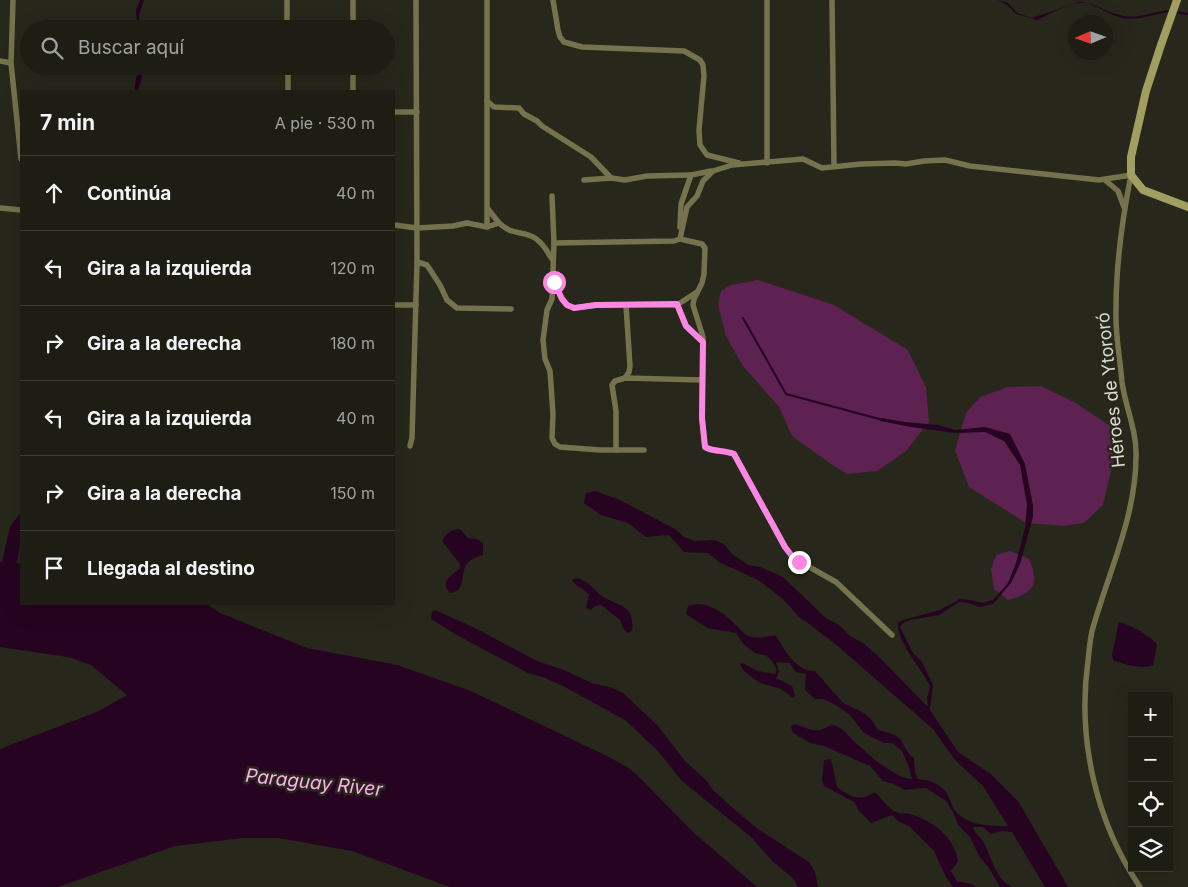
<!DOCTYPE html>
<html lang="es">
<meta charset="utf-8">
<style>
:root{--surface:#1d1d14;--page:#2a2a22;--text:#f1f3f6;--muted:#a0a2a0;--line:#3b3b34}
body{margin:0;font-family:Inter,sans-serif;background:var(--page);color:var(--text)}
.controls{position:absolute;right:15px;bottom:15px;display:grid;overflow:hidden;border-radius:0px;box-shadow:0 5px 20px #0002}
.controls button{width:45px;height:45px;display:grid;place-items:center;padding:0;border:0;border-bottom:1px solid var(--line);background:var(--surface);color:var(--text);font:25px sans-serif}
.compass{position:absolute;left:1068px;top:15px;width:45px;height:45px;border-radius:50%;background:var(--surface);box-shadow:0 5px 20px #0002;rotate:268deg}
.stop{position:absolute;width:15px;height:15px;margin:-11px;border:4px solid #fc86e4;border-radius:50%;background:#fff}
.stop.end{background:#fc86e4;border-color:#fff;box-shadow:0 1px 5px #0008}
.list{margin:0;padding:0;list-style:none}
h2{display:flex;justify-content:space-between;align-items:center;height:65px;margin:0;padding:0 20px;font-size:21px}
h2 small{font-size:16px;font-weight:400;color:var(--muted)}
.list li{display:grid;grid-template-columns:32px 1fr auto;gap:15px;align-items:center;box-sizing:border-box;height:75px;padding:0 20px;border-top:1px solid var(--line)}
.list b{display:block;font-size:19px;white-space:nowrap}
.list em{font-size:16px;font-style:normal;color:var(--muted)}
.icon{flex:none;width:28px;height:28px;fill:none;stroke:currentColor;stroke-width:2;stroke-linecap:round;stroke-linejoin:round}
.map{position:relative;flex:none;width:1188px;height:887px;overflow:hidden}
.search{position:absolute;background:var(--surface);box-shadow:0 5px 20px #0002;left:20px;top:20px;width:375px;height:55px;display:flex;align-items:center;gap:12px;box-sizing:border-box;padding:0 18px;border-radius:28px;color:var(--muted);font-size:19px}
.panel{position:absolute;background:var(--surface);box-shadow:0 5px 20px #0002;left:20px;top:90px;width:375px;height:515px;border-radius:0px}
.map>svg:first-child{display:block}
.green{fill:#5d2152}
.water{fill:#260421}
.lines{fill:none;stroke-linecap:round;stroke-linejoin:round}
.stream{stroke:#260421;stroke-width:2}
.minor{stroke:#74734d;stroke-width:5.5}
.secondary{stroke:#a09f61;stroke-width:8}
.route{stroke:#fc86e4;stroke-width:6}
.labels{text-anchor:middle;stroke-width:5;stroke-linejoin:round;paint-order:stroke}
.street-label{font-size:18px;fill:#dbdbd2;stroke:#27271b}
.water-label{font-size:19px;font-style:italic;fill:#ffafec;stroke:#27271b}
</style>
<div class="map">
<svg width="1188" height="887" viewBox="0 0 1188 887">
<rect width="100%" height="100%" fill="#27271b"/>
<g class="green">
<path d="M758,280L834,305L908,350L926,387L929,422L906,451L877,471L847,474L831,464L792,436L779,407L742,365L726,336L718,304L721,291L731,285Z"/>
<path d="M1041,386L1076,403L1110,426L1113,462L1103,505L1084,523L1063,526L1026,523L969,487L955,450L966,413L980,397L1008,387Z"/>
<path d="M1010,551L1029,559C1040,583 1034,594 1008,600L994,589L991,569L996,555Z"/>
</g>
<g class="water">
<path d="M140,0H144L139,15L141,29H137L136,10Z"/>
<path d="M998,0L1008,3L1017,13L1032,18L1079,2C1096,2 1108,14 1124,16C1139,19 1154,11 1170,10L1169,12C1154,14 1138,21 1122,18C1110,15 1098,6 1086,3C1073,1 1049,14 1038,20L1016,14L1007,5Z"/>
<path d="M144,66H149L142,76L138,91H134L137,73Z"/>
<path d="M881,418L905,422L938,425L955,430L985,427L1010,434L1025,464L1033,505V517L1020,564L1011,583L993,604L979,607L969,603L959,602L939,615L910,620L903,623L900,627L913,653L922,662L933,685L930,710L958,752L991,774L1018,801L1068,887H1045L1012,832L1002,831L991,834L983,827H973C974,833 979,835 982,840C992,855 994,880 1013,887H1000L989,868L979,856L970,837L958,825L954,814L946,801L926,788L904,790L894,784L883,781L870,766L824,746L810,743L793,733L791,727L794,724C803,726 811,732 820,730C827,728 831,723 838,727C844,729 850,738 855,742C867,754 896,779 912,779L909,767L902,751L892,743H884L864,733L849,714L834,704L823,699H815L805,690L806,674L796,672L790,663L776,662L779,671L776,678L792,686L795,696L793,698L781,689L760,683L745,672L740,665L742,663L758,671L775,674L777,670C774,664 771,657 764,655C760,654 755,654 752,651C746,647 740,640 736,633L707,628L686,614L688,606C706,599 725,613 737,626C741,630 743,634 749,636C759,640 767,635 776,636C785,650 796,672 815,671L843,703L864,713L872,720L878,730C884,732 890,733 895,735C904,740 905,753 914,758L915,772L918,779C934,780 946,787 951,802C952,806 953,809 956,812C969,826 990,826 1008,826L983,786L955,760L933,729L833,642L798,616L785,601L760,581L719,562L708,553L684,552L669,535L646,537L628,523L601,515L584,503L586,493L595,491L620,500L675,529L684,537L695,541L715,540L724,544L732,554L748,565L760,567L783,577L826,618L839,625L850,636L863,643L878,656L928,707L927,698L930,686C922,669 896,641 898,623L903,620L940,610L960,599L971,600L982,603L993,600L1008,583L1016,563L1025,528L1027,505L1020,465L1004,441L985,432L955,433L911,427L880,421Z"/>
<path d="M21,512V536L17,563L21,564V604H207L220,613L307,648L397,665L471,691L607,756L627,767L637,775L694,833L757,887H450L352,851L278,838H243L175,846L58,887H0V749L99,711L127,695L91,665L68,657L0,647V562H2L10,527Z"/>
<path d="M458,529L462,531L468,538L477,539L483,543V555C476,557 468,560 465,567C461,577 465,592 450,593C439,581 452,576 460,568V564L442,541C446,533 450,531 458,529Z"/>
<path d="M576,578C592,582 593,591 605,598C612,602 624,605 629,612C632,616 633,625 632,631L628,633L623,628L620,620L601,605L595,606L591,610L586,608L589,595C584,588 576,587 572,580Z"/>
<path d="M435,610L475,628L537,661L564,670L592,683L613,688L623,693L657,725L685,761L706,780L713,790L735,810L758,829L809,862L815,872L818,887H798L793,878L773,862L751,837L682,781L658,751L625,720L563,686L543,677L528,673L455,634L431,619L432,612Z"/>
<path d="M1119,622C1132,625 1148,635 1157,644L1153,665C1143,670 1123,664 1113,660L1112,655Z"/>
<path d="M831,759L837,787C851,797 859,802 875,792C882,798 889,811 899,813C902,814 906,813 910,814C933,821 955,837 958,862L951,871L957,881L971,884L976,887H953L946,877L934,851L910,827L898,821L892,815L871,823L859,811L854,802L824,786L822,780L824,760Z"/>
</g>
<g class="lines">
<g class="stream">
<path d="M1174,12L1188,14"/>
<path d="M743,318L786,394L883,420"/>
</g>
<g class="minor">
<path d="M13,0L11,63L21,159"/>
<path d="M287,0V29"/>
<path d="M353,0V29"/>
<path d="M553,0L558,30L560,37L564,42L582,47L684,51L700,60L703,65L704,76L699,130L700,145L707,155L739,163"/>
<path d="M767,0V163"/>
<path d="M832,0L834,166"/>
<path d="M0,61L11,63"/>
<path d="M288,66V91"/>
<path d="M353,66V91"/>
<path d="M487,101L494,107L519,108L524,114L537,121L542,126L591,157L611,178"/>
<path d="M394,112H417"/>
<path d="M584,180L611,178L625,180L647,176L691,175"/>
<path d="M1105,180L1118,191L1124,207"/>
<path d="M552,196L554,243L552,299L547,310L543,340L545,359L550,371L553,414L552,438L555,444L560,447L600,450H644"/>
<path d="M0,208L21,210"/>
<path d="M488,209L499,223"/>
<path d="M394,225L417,228L453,226L467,223L487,227L499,223C514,236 518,230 531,236C541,240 547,251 552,259"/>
<path d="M487,227V0"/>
<path d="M680,227L681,204L691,175L711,171"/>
<path d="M680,239L687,207L697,196L703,181L713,171L732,165L803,159L822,168L861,164L895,163L906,164L924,161L945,160L970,166L1099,180L1131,175C1122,220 1116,265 1116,310C1115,334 1120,358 1122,382C1125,406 1137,431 1136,456C1136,517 1108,573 1092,631C1090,640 1089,651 1088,661C1077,739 1096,822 1140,887"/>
<path d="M554,243L674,241L680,239L702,244L705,248L704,274L702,283L694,299L693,305L703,337L702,418L705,447C712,452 725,450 734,454L785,547L795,559L836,582L892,635"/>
<path d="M417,262L427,265L440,285L447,300L457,308L511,309"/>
<path d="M554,282L562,299L567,305L575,308L596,305H677L697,292"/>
<path d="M394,305H416"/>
<path d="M677,305L686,326L703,342"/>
<path d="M625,378L629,372L630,366L626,305"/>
<path d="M410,446L412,438L417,262L416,0"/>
<path d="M616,450V411L612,385L615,381L625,378L702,380"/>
</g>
<path class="secondary" d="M1177,0L1161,45L1146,91L1131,157V175L1143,190L1188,207"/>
</g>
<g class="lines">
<path class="route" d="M554,282L562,299L567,305L574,308L596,305L677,304L686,326L703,342L702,418L705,447C712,452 725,450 734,454L785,547L794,559L799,562"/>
</g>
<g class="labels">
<g class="street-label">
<text transform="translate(1111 390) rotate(-96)" y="6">Héroes de Ytororó</text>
</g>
<g class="water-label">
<text transform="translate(314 782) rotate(6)" y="7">Paraguay River</text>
</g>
</g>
</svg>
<div class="controls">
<button>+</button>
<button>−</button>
<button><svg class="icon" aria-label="locate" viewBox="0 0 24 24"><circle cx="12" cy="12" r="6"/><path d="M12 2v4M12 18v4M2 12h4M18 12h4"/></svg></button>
<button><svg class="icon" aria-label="layers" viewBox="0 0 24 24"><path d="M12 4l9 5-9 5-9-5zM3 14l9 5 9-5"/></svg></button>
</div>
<svg class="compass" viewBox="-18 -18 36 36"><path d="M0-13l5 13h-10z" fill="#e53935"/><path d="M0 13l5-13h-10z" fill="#a0a2a0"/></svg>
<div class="stop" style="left:554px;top:282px"></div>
<div class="stop end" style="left:799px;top:562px"></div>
<div class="search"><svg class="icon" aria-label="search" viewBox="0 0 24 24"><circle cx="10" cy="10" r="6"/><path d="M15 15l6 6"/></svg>Buscar aquí</div>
<section class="panel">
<h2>7 min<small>A pie · 530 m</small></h2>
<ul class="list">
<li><svg class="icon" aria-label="ahead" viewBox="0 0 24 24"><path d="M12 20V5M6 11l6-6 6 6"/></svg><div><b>Continúa</b></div><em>40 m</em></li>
<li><svg class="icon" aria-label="left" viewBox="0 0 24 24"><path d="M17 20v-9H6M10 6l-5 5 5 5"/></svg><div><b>Gira a la izquierda</b></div><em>120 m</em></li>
<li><svg class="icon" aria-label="right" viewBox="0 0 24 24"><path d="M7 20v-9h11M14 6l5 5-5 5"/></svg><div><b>Gira a la derecha</b></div><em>180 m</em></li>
<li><svg class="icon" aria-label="left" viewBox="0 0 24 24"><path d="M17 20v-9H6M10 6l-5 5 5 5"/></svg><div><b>Gira a la izquierda</b></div><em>40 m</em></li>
<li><svg class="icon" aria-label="right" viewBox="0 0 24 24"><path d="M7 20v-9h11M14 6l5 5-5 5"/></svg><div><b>Gira a la derecha</b></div><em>150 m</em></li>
<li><svg class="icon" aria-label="arrive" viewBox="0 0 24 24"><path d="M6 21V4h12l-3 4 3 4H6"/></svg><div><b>Llegada al destino</b></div></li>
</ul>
</section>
</div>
